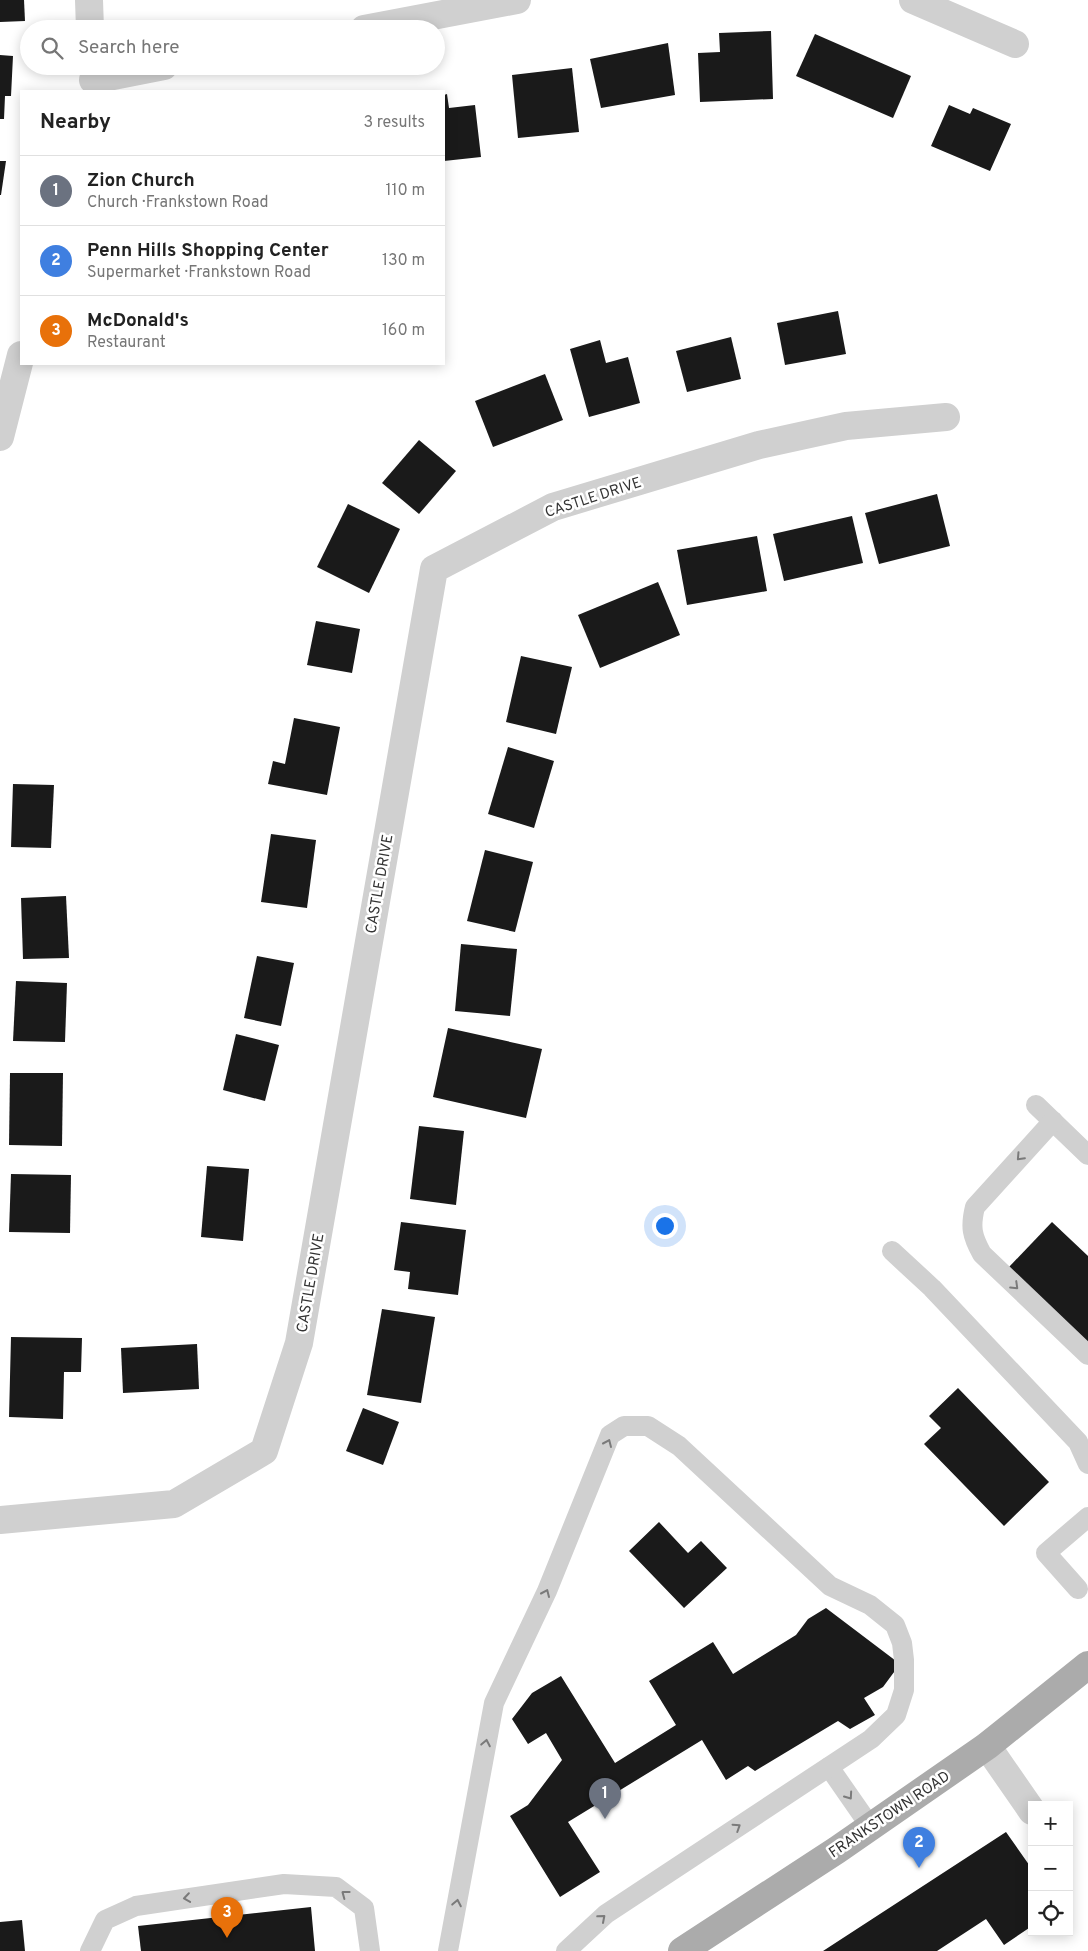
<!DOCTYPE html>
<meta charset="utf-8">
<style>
:root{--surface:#fff;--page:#f6f6f6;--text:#222;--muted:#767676;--line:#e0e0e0;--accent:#e63946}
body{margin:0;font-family:Overpass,sans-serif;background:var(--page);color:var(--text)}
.controls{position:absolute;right:15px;bottom:15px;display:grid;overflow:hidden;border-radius:0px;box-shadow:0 2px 12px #0003}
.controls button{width:45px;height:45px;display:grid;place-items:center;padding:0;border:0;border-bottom:1px solid var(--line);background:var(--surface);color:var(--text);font:25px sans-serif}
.you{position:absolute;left:664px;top:1225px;width:18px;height:18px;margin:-12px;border:4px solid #fff;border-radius:50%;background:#1a73e8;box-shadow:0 0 0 8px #1a73e833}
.badge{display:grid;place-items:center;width:32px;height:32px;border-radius:50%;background:var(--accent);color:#fff;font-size:16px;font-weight:700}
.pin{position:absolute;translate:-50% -41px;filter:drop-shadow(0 1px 2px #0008)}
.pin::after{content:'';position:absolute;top:26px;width:18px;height:15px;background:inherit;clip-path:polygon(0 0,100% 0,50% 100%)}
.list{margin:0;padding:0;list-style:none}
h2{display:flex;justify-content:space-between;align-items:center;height:65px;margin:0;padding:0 20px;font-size:21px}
h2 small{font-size:16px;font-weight:400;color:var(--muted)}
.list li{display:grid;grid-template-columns:32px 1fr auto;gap:15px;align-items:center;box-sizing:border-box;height:70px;padding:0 20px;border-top:1px solid var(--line)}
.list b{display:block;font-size:19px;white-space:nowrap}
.list p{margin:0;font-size:16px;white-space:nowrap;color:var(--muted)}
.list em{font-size:16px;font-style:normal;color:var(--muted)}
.icon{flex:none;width:28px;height:28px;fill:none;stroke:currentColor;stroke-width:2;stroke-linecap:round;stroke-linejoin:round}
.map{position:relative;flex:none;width:1088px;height:1951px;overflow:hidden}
.search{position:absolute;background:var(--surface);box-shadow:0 2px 12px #0003;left:20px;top:20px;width:425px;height:55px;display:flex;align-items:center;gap:12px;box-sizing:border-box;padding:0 18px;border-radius:28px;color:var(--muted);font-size:19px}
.panel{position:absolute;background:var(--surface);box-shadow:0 2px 12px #0003;left:20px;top:90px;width:425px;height:275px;border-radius:0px}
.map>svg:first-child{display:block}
.building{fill:#1a1a1a}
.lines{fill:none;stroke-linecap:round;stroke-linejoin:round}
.lane{stroke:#d0d0d0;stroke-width:20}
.street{stroke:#d0d0d0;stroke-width:28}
.primary{stroke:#ababab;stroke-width:28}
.oneway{stroke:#7a7a7a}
.labels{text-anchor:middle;stroke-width:5;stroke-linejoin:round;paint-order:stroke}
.street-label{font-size:15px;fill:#333;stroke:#fff}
</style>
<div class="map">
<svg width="1088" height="1951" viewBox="0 0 1088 1951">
<rect width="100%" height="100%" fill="#fff"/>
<g class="building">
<path d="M0,0H24L25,21L0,22Z"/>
<path d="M771,31L773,99L700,102L698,53L720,52L719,33Z"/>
<path d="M815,34L911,76L893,118L796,76Z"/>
<path d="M668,43L675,95L601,108L590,59Z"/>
<path d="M0,55L13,56L11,96H5L4,119H0Z"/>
<path d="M572,68L579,132L518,138L512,75Z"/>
<path d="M447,94L449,108L475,105L481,157L444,161V95Z"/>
<path d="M949,105L970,114L973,108L1011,124L990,171L931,146Z"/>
<path d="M0,161H6L1,195H0Z"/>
<path d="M838,311L846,354L785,365L777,323Z"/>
<path d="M731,337L741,379L687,392L676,351Z"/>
<path d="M600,340L606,363L628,357L640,403L589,417L570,349Z"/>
<path d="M545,374L563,420L493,447L475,401Z"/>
<path d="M419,440L456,471L419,514L382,483Z"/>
<path d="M937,494L950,546L879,564L865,513Z"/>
<path d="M348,504L400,529L369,593L317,567Z"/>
<path d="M852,516L863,563L784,581L773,534Z"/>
<path d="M757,536L767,591L687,605L677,550Z"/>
<path d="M658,582L680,635L600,668L578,615Z"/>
<path d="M316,621L360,629L352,673L307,665Z"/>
<path d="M521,656L572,667L556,734L506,722Z"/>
<path d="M294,718L340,727L327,795L268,784L273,761L285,764Z"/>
<path d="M508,747L554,761L534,828L488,814Z"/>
<path d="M13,784L54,785L51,848L11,847Z"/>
<path d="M271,834L316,840L307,908L261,902Z"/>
<path d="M485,850L533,862L515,932L467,921Z"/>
<path d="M66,896L69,958L23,959L21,898Z"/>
<path d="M461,944L517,949L510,1016L455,1011Z"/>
<path d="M257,956L294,963L281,1026L244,1018Z"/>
<path d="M16,981L67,983L65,1042L13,1041Z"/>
<path d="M448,1028L542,1049L526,1118L433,1097Z"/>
<path d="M236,1034L279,1045L265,1101L223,1090Z"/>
<path d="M10,1073H63L62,1146L9,1145Z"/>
<path d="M419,1126L464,1131L456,1205L410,1199Z"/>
<path d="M207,1166L249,1169L243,1241L201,1237Z"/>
<path d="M11,1174L71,1175L70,1233L9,1232Z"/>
<path d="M401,1222L466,1230L458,1295L408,1289L410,1272L394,1270Z"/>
<path d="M1052,1222L1088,1256V1343L1009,1267Z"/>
<path d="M382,1309L435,1317L421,1403L367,1395Z"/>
<path d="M11,1337L82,1338L81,1372H64L63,1419L9,1417Z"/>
<path d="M197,1344L199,1389L123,1393L121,1348Z"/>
<path d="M958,1388L1049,1482L1004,1526L924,1444L941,1428L929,1416Z"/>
<path d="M363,1408L399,1422L383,1465L346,1451Z"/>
<path d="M659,1522L688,1553L701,1541L727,1568L684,1608L629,1551Z"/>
<path d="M826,1608L900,1664L883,1687L864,1698L875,1715L850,1729L838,1721L755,1771L748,1766L726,1780L702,1740L568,1822L600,1872L560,1897L510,1816L528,1805L562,1760L546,1733L528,1744L512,1719L532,1693L561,1676L615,1763L676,1725L649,1681L713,1642L733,1674L796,1635L808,1619Z"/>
<path d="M1006,1832L1032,1869V1926L1004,1945L986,1919L937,1951H823Z"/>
<path d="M311,1907L315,1951H141L138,1926Z"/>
<path d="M22,1920L25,1951H0V1922Z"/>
</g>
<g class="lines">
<g class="lane">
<path d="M1036,1105L1088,1155"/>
<path d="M1053,1121L975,1207C970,1227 972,1236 982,1254L1088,1355"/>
<path d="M892,1251L932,1288L1078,1442L1088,1464"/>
<path d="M1078,1589L1046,1553L1088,1517"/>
<path d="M829,1767L870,1826"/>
<path d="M90,1951L105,1920L136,1906L284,1884L336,1887L364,1908L370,1951"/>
<path d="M448,1951L494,1703L547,1591L610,1435L624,1426H648L679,1446L830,1586L870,1605L895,1625L902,1643L904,1660V1690L896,1715L871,1739L606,1914L566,1951"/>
</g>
<g class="street">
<path d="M89,0L90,29"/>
<path d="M913,0L1015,44"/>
<path d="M364,29L517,0"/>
<path d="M93,80L164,66"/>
<path d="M0,437L21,355"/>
<path d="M0,1520L174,1504L264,1451L299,1343L434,569L553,507L759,445L846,426L946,417"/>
<path d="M987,1746L1032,1811"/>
</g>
<path class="primary" d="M682,1951L837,1850L987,1746L1088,1665"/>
</g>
<defs><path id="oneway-chevron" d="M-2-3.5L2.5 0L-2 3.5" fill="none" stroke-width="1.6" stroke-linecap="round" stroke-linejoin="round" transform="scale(1.25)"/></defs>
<g class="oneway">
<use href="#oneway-chevron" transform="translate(1020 1157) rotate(133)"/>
<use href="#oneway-chevron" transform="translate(1015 1286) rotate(44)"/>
<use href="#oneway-chevron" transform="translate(608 1443) rotate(-66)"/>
<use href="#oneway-chevron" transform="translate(546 1593) rotate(-66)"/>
<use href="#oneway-chevron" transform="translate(486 1743) rotate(-79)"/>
<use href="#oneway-chevron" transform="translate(849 1796) rotate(55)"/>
<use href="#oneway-chevron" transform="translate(737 1827) rotate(-33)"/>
<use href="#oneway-chevron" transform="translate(345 1894) rotate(-143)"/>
<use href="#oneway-chevron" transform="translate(187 1898) rotate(172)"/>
<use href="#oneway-chevron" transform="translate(457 1903) rotate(-79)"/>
<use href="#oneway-chevron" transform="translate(602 1918) rotate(-41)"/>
</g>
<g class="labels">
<g class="street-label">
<text transform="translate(593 497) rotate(-18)" y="5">CASTLE DRIVE</text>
<text transform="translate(379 884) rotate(-80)" y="5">CASTLE DRIVE</text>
<text transform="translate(310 1283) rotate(-80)" y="5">CASTLE DRIVE</text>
<text transform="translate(889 1814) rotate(-34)" y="5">FRANKSTOWN ROAD</text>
</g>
</g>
</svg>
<div class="controls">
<button>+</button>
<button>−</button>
<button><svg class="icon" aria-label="locate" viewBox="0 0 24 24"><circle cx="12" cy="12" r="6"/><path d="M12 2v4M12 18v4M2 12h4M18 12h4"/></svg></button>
</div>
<div class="you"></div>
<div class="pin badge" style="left:605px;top:1819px;background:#6b7280">1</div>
<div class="pin badge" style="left:919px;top:1868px;background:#3f7fe0">2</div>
<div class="pin badge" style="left:227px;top:1938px;background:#e8710a">3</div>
<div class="search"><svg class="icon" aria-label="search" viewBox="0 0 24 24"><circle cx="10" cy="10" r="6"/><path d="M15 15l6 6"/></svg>Search here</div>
<section class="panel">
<h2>Nearby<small>3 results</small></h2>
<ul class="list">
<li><span class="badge" style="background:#6b7280">1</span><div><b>Zion Church</b><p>Church · Frankstown Road</p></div><em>110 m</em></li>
<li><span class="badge" style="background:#3f7fe0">2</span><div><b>Penn Hills Shopping Center</b><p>Supermarket · Frankstown Road</p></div><em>130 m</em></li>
<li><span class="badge" style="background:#e8710a">3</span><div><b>McDonald's</b><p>Restaurant</p></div><em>160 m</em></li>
</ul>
</section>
</div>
